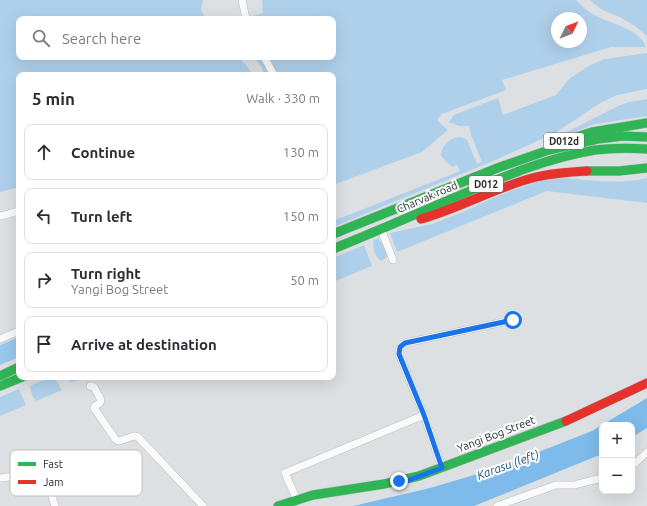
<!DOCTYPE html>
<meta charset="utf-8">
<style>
:root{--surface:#fff;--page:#f7f7f7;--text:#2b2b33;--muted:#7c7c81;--line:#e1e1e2}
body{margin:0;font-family:Ubuntu,sans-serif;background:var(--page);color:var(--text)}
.controls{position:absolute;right:12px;bottom:12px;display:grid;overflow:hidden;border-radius:8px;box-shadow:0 4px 16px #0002}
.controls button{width:36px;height:36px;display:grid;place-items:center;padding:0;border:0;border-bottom:1px solid var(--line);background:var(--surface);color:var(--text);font:20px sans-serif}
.compass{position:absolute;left:551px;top:12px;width:36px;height:36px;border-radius:50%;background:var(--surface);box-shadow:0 4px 16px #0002;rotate:47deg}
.stop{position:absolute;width:12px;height:12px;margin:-9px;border:3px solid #1a73e8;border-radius:50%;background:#fff}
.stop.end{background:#1a73e8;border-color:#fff;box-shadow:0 1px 4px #0008}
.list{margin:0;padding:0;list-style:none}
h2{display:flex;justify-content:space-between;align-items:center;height:52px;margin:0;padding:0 16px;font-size:17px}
h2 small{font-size:13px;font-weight:400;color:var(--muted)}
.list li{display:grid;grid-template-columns:26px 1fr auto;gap:12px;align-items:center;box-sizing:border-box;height:56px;margin:0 8px 8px;padding:0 8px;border:1px solid var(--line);border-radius:8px}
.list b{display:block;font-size:15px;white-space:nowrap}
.list p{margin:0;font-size:13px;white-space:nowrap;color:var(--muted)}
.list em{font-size:13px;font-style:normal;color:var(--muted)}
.icon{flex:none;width:22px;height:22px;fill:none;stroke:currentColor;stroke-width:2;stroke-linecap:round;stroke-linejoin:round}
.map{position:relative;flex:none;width:647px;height:506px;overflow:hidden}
.search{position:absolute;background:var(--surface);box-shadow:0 4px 16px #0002;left:16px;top:16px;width:320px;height:44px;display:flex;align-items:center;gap:10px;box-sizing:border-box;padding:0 14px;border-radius:8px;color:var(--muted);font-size:15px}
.panel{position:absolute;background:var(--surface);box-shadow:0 4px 16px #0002;left:16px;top:72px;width:320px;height:308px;border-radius:8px}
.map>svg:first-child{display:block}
.green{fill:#afd0eb;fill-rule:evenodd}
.forest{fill:#98c8ee}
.water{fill:#7ebbea}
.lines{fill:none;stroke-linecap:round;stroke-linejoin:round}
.street-casing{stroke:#bbbebf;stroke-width:8}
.fast-casing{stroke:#bbbebf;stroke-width:10}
.jam-casing{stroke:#bbbebf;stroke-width:10}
.street{stroke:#fafafb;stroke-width:7}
.fast{stroke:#30b455;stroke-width:9}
.jam{stroke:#e5322d;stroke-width:9}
.route{stroke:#1a73e8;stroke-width:5}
.labels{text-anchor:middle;stroke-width:4;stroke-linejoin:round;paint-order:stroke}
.shield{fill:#fff;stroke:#696b6b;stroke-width:1}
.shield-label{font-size:10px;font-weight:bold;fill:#292b2c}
.street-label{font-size:11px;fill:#292b2c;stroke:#fff}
.water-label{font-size:12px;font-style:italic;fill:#15547f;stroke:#fff}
.key{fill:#fff;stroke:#bfbfc0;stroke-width:1}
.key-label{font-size:11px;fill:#292b2c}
</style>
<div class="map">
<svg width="647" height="506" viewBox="0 0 647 506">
<rect width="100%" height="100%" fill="#dde0e2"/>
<g class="green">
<path d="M0,0H203L201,10L206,19H19V57H239L254,75H19V187L0,192Z"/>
<path d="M262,0H576C581,5 587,11 593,14C609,24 640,28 646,47H611L502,80L506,90L442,114L437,120L448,130L422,152L333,185V75H264L262,68L254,57H333V19H242L263,13ZM557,18H581V42H557Z"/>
<path d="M590,0H647V36L635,26L620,17L602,10Z"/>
<path d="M647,53V89L617,95L602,102L555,133L493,161L333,227V221L460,171L457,165L453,167L446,162L441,155C442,143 456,132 467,140L477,164L482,162L471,135L469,126H459L449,122L454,115L498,98L503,115L556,95L570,78L590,65L605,59Z"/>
<path d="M647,99V116L595,124L545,143L618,106L629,102Z"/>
<path d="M562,178C589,180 620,185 647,178V203L547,191L397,252L390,233L432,224L463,212L500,195L539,181Z"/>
<path d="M378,238L388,252L386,258L381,261L376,256L374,252L373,241Z"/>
<path d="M364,245L372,266L333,282V258Z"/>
<path d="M51,377H54L62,390L36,401L32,395L30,386Z"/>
<path d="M67,377H93L70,382Z"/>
<path d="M19,389L26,405L0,416V397Z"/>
</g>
<path class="forest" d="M19,337V357L0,365V345Z"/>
<path class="water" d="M647,398V428L632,437V425H602V454L474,506H353L430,488L498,468L592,431Z"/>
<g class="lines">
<defs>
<g id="street">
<path d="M242,0L246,19"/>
<path d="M264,57L274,75"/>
<path d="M0,216L19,211"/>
<path d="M381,229L393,260"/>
<path d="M0,339L19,331"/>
<path d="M90,386L94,387L101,400L100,403L95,406L94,408L116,440L119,441L134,436L138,437L203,506"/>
<path d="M632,466L647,452"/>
<path d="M442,468L424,415L399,354L400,347L405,343L513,320"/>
<path d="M0,478C10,477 40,470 46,479C50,486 52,498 55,506"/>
<path d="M297,500L285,473L424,415"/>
<path d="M497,506L556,485H574L602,478"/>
</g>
<g id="fast">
<path d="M564,141L592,132L647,123"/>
<path d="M587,171H619L647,168"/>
<path d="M333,234L500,167L549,150L598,139L623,136L647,137"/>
<path d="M333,249C372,233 412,216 451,199C498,179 545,158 595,150C612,148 630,148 647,149"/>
<path d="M0,376L19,367"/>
<path d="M0,386L22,377"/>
<path d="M278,506L313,495L384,484L419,476L566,421"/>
</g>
<g id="jam">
<path d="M421,219C460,208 496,187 536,177C553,173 570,172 587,171"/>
<path d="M566,421L647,383"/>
</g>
</defs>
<use href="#street" class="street-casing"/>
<use href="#fast" class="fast-casing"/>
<use href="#jam" class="jam-casing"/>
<use href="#street" class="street"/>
<use href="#fast" class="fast"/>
<use href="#jam" class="jam"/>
</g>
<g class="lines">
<path class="route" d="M399,481L409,480L442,468L424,415L399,354L400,347L405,343L513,320"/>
</g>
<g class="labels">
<g class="shield">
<rect x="544" y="133" width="40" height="16" rx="3"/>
<rect x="469" y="176" width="34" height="16" rx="3"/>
</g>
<g class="shield-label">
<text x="564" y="145">D012d</text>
<text x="486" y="188">D012</text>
</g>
<g class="street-label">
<text transform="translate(427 197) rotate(-23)" y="4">Charvak road</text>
<text transform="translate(496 434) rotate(-21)" y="4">Yangi Bog Street</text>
</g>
<g class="water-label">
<text transform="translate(508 465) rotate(-20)" y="4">Karasu (left)</text>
</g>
</g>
<rect x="10" y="450" width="132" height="46" rx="6" class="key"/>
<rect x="18" y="462" width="18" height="4" fill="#30b455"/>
<rect x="18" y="480" width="18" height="4" fill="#e5322d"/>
<g class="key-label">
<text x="43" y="468">Fast</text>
<text x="43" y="486">Jam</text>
</g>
</svg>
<div class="controls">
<button>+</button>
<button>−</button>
</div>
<svg class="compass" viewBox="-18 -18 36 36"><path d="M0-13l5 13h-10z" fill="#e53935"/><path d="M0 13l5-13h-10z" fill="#7c7c81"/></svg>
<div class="stop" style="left:513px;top:320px"></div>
<div class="stop end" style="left:399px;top:481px"></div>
<div class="search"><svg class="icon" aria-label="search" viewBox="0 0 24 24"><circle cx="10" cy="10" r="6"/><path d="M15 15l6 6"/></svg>Search here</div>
<section class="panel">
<h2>5 min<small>Walk · 330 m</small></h2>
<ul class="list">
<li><svg class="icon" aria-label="ahead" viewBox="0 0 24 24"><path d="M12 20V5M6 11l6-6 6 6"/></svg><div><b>Continue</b></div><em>130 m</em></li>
<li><svg class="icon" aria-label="left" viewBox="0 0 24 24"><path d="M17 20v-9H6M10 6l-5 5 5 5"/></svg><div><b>Turn left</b></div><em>150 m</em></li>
<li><svg class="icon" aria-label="right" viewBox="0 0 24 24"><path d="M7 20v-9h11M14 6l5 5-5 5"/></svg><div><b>Turn right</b><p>Yangi Bog Street</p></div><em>50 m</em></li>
<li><svg class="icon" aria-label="arrive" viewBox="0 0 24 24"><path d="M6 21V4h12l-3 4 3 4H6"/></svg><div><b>Arrive at destination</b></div></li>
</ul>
</section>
</div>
